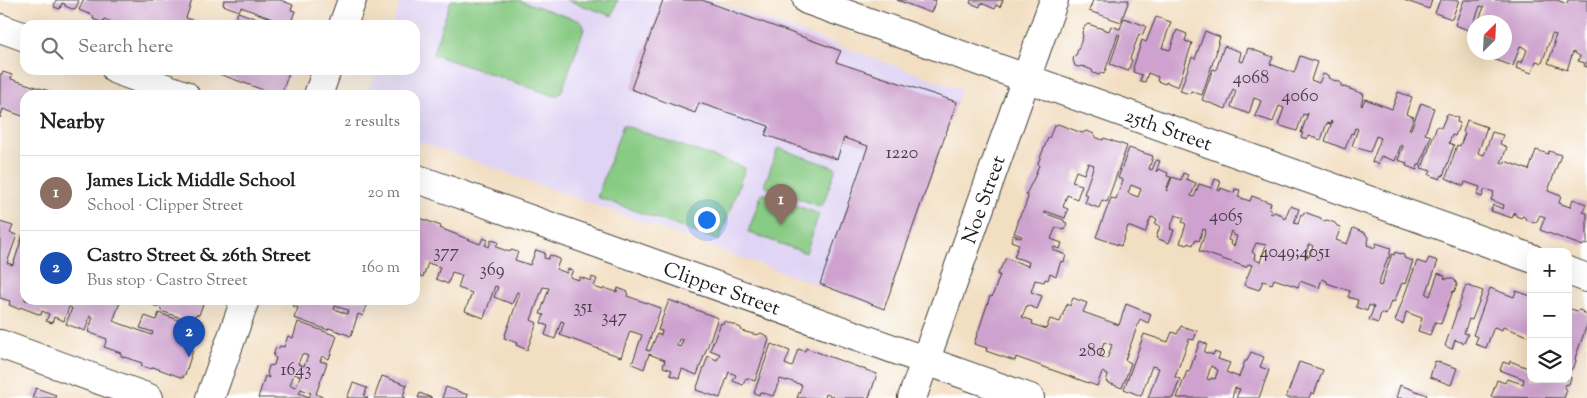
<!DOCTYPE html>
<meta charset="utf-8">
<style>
:root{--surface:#fff;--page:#f2f2f2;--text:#222;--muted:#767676;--line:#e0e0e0;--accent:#1f6fb2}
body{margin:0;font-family:"Sorts Mill Goudy",serif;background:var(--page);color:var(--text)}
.controls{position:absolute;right:15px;bottom:15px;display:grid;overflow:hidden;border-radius:10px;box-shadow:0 5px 20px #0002}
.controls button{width:45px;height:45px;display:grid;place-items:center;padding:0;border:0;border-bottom:1px solid var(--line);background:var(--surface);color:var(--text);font:25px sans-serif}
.compass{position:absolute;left:1467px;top:15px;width:45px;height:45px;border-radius:50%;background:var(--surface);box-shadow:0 5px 20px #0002;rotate:24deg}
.you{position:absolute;left:706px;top:219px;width:18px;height:18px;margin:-12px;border:4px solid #fff;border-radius:50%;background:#1a73e8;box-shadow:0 0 0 8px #1a73e833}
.badge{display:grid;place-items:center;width:32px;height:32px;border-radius:50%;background:var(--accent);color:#fff;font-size:16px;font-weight:700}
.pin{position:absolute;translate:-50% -41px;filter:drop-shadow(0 1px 2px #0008)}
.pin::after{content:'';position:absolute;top:26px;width:18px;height:15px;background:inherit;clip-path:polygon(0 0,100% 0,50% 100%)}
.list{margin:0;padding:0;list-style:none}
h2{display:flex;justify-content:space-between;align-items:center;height:65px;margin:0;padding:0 20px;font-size:21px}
h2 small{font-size:16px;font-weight:400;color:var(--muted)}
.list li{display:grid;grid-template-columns:32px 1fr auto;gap:15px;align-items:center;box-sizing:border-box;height:75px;padding:0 20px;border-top:1px solid var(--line)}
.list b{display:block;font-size:19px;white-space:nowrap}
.list p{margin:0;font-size:16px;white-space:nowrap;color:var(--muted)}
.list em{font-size:16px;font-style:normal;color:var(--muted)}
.icon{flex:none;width:28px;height:28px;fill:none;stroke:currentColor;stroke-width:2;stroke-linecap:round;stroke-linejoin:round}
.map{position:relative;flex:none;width:1587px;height:398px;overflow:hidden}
.search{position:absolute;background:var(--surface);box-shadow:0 5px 20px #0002;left:20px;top:20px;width:400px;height:55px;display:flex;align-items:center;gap:12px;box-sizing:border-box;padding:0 18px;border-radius:15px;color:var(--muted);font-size:19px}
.panel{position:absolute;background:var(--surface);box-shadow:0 5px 20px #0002;left:20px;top:90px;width:400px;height:215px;border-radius:15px}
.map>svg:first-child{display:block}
.built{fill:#e0d4f4}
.green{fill:#88cb84;stroke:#527450}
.building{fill:#cea1ce;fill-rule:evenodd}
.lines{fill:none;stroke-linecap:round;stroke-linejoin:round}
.minor-casing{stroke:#3c3935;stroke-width:30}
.minor{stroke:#fff;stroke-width:28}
.labels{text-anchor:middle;stroke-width:4;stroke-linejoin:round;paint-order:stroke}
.number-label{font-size:18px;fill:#483d48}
.street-label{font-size:20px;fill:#1c1c1c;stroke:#fff}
</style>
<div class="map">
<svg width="1587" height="398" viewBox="0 0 1587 398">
<rect width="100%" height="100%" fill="#fff"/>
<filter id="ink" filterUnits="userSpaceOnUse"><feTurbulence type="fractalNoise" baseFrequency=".02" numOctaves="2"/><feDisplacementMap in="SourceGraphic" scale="10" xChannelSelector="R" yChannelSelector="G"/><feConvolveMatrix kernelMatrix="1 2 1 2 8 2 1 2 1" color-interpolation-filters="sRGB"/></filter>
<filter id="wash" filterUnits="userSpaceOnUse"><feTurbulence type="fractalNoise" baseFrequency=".0096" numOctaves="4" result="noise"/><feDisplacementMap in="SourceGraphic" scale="20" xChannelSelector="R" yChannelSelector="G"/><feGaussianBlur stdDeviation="1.12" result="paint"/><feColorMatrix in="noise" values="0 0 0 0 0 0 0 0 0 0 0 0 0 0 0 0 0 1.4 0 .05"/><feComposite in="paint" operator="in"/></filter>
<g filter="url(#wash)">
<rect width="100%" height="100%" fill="#f2dec1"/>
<path class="built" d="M401,0H711L961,89L884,309L415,140V95H367L376,70H415V25H392Z"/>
<g class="green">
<path d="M451,0H518L580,21L583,24L584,29L561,93L555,96L434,55L433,52Z"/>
<path d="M567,0H618L612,16Z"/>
<path d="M623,125L745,168L719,241L597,197Z"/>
<path d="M778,148L836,168L822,207L764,186Z"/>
<path d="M762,193L819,214L806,253L748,232Z"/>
</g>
<g id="blocks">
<g class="building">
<path d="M56,0H79L76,8L72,9L65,6V4L62,3L60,9L54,7Z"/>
<path d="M83,0H192L186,18L204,25H120L104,19L103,23L93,19L94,16L79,10Z"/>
<path d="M224,0H280L293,5L291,10L295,11L290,25H288L241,7L239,11L223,5Z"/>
<path d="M663,0H702L841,51L836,62L957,102L884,309L820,284L868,146L844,138L837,159L765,135L769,126L699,103L695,113L631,89Z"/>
<path d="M897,0H936L931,13Z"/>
<path d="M971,0H1003L1000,7L996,5L995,9L981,3L980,7L970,3Z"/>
<path d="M1093,0H1129L1121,22L1089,11Z"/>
<path d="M1404,0H1432L1429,9Z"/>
<path d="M1440,0H1459L1452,19L1435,13Z"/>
<path d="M1464,0H1557L1567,4L1568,0H1587V67L1584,66L1585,63L1578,61L1580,56L1573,52L1567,70L1548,63L1555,43H1553L1556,35L1552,34L1542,63L1536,61L1532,73L1516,68L1518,61L1522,63L1527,50L1523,47L1520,46L1513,66L1493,59L1496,52H1504V22H1478L1484,7L1480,6L1471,31L1455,25Z"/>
<path d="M238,12L273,25H233Z"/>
<path d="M1156,17L1171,22L1162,48L1170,50L1177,30L1187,34L1185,41L1192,43L1178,87L1166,82L1165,84L1157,81L1158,77L1148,73L1145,82L1140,81L1142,75L1133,72L1134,69L1133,68L1142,40L1146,42Z"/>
<path d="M1124,18L1146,26L1142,36L1139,34L1130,59L1132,60L1128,71L1110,64L1120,35L1118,34L1104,74L1101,73L1099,75L1093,73L1092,70L1082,66L1079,67L1075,66L1073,60L1074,56L1076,55L1083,36L1082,33L1084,27L1088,24L1109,31L1111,26L1120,29Z"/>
<path d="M1205,31L1220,37L1216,50H1217L1202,95L1191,91L1190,94L1180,91L1192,57L1195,59Z"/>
<path d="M1224,46L1241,52L1239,61L1243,62L1248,48L1273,57L1270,64L1294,73L1300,56L1317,62L1311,80L1319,83L1323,74L1329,76L1328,78L1341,83V86L1364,94L1361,105L1362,106L1365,99L1392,109L1398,92L1412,97L1406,114L1414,117L1409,129H1411L1421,103L1434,108L1425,134L1431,136L1420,165H1418L1417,170L1406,166L1407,163L1398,160L1403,146L1401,145L1395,161L1381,156L1378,164L1372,162L1381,138L1376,136L1370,152L1352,146L1358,129L1355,128L1353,134L1351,133L1345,149L1325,141L1332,122L1331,121L1330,124L1327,123L1321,140L1309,136L1307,139L1301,137L1303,133H1301L1308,113L1306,115L1303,114L1297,131L1278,125L1284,108L1279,106L1273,122L1255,116L1261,101L1257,99L1254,98L1249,114L1231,107L1236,91L1233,89L1226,109L1202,100L1213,69L1216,70Z"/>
<path d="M215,70H290L281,95H277L214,72Z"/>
<path d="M3,72L12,75L11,79L49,91L48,95H25V117L3,109L0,118V74H2Z"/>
<path d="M1447,114L1458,118L1457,122L1460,123L1455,136L1452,135L1449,143L1454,145L1443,176L1442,175L1440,179L1429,175L1431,171L1421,168L1422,165H1423L1437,126L1441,128Z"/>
<path d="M1467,120L1487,127L1478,153L1484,155L1492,132L1503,135L1500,144L1507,147L1501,163H1504L1505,161L1529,170L1536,150L1548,154L1549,151L1561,155L1548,191L1561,196L1559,203L1570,207L1573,199L1586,204L1583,212L1587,213V245L1584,244L1583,246L1540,230L1545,217L1540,215L1537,221L1534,223L1527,220L1523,216L1521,218L1516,216L1514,212L1512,218L1491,211L1493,205L1503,209L1504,205L1491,200L1494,192L1485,189L1482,197L1477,195L1480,187L1465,182L1464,186L1446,178L1457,145L1460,146L1465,133L1463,132Z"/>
<path d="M1058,124L1082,133L1087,131L1094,134L1095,137L1103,140L1104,138L1127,146L1107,202L1102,200L1099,208L1085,203L1088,195L1084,194L1094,165L1088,163L1084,174L1076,171L1072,182L1082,185L1077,199L1067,195L1063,207L1068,209L1065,218L1045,211L1044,213L1064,220V222L1067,223L1064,230L1056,227L1051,239L1062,243L1060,249L1054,247L1053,250L1066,255L1064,262L1061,261L1056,276L1050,273L1048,280L1045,279L1044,282L1035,280L1031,292L1042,296L1040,302L1037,309L1027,305L1022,317L1033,321L1032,324L1046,329L1050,319L1060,322L1067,304L1070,306L1073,298L1087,303L1083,312L1119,325L1126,304L1151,314L1148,323L1140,319L1125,360L1131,363L1122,388L1106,382L1108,375L1102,372L1097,386L1016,357L1015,361L986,351L987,348L974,344L990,296L992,297L1000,275H997L1006,258L1028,266L1029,262L1014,257L1019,244L1011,241L1013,235L1021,238L1022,236L1014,233L1018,223L1017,221L1025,206L1028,197L1026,194L1035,176L1039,165L1038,163L1048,138H1049L1054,126ZM1104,342L1112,345L1107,359L1100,356Z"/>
<path d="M1129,148L1153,156L1149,169L1152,170L1156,160L1160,161L1156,172L1159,169L1168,173L1167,176L1171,177L1166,190L1167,191L1172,177L1181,180L1183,173L1188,175L1186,179L1196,183L1191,196L1194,197L1199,184L1212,188L1215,179L1221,181L1218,190L1220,191L1221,188L1234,193L1235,189L1240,190L1238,197L1250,201L1252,196L1271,203L1269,209L1272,210L1270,213L1272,214L1274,212L1282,215L1283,218L1285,219L1290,206L1299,209L1294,223L1298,224L1301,214L1303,215L1304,212L1321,218V220L1324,221L1327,220L1335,223L1337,226L1341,227L1336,240L1347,244L1353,228L1365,233L1369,239L1367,245L1375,248L1376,243L1391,248L1389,258L1388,257L1378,285L1381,286L1392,254L1394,255L1395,252L1404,255V258L1413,261L1405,284L1402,283L1394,302L1391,301L1386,315L1381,313L1378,323L1369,320L1374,307L1369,305L1367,311L1356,307L1358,300L1348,297L1350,291L1327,283V281L1322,279L1319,288L1300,281L1298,287L1274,279L1272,284L1263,281L1259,290L1244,285L1252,265L1248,264L1246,267L1199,251L1206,230L1203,229L1199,241L1195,240L1193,245L1188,243L1187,245L1180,243L1186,224L1182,222L1184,218L1175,215L1170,229L1174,230L1169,243L1156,238L1160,226L1155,224L1157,219L1151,217L1145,233L1128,226L1121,246L1096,237L1111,198L1116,199L1123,180L1118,178ZM1131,185L1141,189L1138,197L1128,193ZM1231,231L1234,233L1233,235L1237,236L1234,246L1230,244L1231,241L1228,240ZM1256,243L1266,245L1260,262L1254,259L1255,254L1252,252ZM1309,244L1313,246L1309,257L1305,256Z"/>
<path d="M417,217L441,226L440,228L480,244L483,238L488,240L485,245L489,247L491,240L498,242L496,247L510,252L511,250L518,252L515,260L530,265L536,250L545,253L544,258L548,259L550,255L560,259L556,269L567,273L568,269L573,270L570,277L579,280L580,277L591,281L592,277L597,279L594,287L603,290L604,288L617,292L618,288L628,292L627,296L661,308L646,350L650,351L657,334L661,335L662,331L658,330L669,300L718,318L697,375L682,369L679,378L670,375L672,370L663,367L665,360L649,354L644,369L632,364L642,335L630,331L621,357L560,335L564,322L561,321L555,339L545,335L548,326L541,323L544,315L540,314L549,288L543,287L531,320L537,323L527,350L516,345L517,343L504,338L520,293L517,292L512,304L494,297L498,287L495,286L484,318L465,311L472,293L458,288L462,275L452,272L448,284L436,279L440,267L428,263L423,277L415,274L418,266L415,265V224ZM679,339L683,340L680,347L677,346Z"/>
<path d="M0,222L13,226L10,233L17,235L7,263L13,265L23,235L25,236V300H121L113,321L152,335L153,332L140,328L145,316L156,320L159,313L192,325V327L195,328L186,348L193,350L185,375H184L183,378L153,367L152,369L141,366L142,363L121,356V353L104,347L107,339L88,332L93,317L90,316L85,331L66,324L72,308L69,307L64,321L54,317L52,323L46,321L49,314L42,311L41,315L20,307L19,309L9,305L10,301L0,298Z"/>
<path d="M1429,258L1438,261L1426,294L1430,296L1438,273L1445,276L1444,278L1446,279L1450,278L1455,280L1457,285L1454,292L1453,291L1441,324L1435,322L1430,335L1418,331L1422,318L1406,312L1403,324L1395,321L1417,261L1426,264Z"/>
<path d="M1466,285L1483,291L1472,320L1469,319L1464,333L1468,334L1464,343L1455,340L1452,349L1445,346Z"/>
<path d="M1490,288L1514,297L1516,291L1531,296V337L1503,327L1502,330L1494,327L1486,348L1475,344L1478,337L1473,335Z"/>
<path d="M145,300H197L201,301V303L203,304L199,315L196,314L193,322L161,311V308L144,302Z"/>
<path d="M304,300H369L363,316L358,314L351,336L329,328L328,330L294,318L298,308L293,306L295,301L302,304ZM335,306L348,310L347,314L334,309Z"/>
<path d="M1568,308L1577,311L1580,310L1587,315V325L1575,358L1576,362L1571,370L1568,369Z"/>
<path d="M725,321L741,328L742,331L757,335L761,333L767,336L769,340L755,381L746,378L743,385L733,381L736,375L729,372L720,398L696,390L708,356L717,360L720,354L710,350L721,323L722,324Z"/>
<path d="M298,322L337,336L329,359L322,356L320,361L327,363L316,394L325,398H258L265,376L269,378L267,373L269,366L274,365L276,358L273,356L276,347L279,348L280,346L284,347L288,336L293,338ZM302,354L308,356L304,366L298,364ZM294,374L300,376L296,387L290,385ZM301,389L311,393L309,397L299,393Z"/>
<path d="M1181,326L1197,331L1194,340L1189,339L1175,377L1180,379L1173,398H1148L1159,368L1152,366L1141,396L1124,389L1144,334L1168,342L1172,332L1177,334Z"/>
<path d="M1200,341L1207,344L1204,352L1213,355L1214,352L1220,354L1218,359L1230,363L1226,372L1239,377L1245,361H1247L1251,352L1264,357L1260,367L1269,370L1259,398H1236L1240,389L1235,388L1232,398H1177L1187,371L1189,372ZM1211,366L1218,370L1215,379L1211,378L1210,380L1207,379Z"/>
<path d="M771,344L790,351L785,364L792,367L798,349L805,351L806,348L877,374L869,398H837L826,394L825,398H797L802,385L787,380V381L780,379L773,396L760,392L759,395L754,393Z"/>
<path d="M1435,361L1457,368L1451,385L1430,377Z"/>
<path d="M1510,361L1528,368L1529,365L1531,366V379H1568V373L1571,378L1569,384L1565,385L1564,387L1567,390L1564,398L1491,397L1497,380L1505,383L1507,379L1523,384L1524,379L1500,370L1503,362L1509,364Z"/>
<path d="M1299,362L1323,370L1314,394L1311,393L1309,398H1286Z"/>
<path d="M382,376L407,385L403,396L406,398H374Z"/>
<path d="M353,383L367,388L364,396L368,398H347Z"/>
<path d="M1400,385L1427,395L1426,398H1396Z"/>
<path d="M446,387L468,395L467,398H442Z"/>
<path d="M36,388L56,395L55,398H32Z"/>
<path d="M420,393L432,398H418Z"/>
</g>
</g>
</g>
<g filter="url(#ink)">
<use href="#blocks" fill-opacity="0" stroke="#3c3935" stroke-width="1"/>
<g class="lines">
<defs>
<g id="minor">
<path id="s1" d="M807,0L1531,258"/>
<path d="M343,25L352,0"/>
<path d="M0,28L25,37"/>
<path d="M116,70L185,95"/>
<path d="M318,95L327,70"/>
<path id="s2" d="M415,178L1030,398"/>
<path d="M1568,271L1587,278"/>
<path d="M0,344L149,398"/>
<path d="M210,398L245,300"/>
<path id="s3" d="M912,398L1054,0"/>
</g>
</defs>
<use href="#minor" class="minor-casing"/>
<use href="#minor" class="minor"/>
</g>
</g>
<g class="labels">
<g class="number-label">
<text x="1251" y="83">4068</text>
<text x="1300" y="101">4060</text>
<text x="902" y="158">1220</text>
<text x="1226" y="221">4065</text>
<text x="446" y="257">377</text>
<text x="1295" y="257">4049;4051</text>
<text x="492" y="275">369</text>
<text x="583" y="312">351</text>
<text x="614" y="322">347</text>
<text x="1092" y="356">280</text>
<text x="296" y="375">1643</text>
</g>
<g class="street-label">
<text dy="7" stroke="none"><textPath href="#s1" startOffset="384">25th Street</textPath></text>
<text dy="7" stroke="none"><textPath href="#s3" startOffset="211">Noe Street</textPath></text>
<text dy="7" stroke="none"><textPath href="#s2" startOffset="326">Clipper Street</textPath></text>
</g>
</g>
</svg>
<div class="controls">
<button>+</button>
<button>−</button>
<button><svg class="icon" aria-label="layers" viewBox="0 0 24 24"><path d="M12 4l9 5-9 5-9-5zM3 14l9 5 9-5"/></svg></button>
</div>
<svg class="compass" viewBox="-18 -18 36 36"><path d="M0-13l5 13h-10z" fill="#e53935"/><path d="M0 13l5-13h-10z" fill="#767676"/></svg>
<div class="you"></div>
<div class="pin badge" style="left:781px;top:225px;background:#8d6e63">1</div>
<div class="pin badge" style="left:189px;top:357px;background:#1a4fb4">2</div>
<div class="search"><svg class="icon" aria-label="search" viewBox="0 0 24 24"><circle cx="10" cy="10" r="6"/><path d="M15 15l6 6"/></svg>Search here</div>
<section class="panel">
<h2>Nearby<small>2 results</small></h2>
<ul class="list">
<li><span class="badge" style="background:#8d6e63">1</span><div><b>James Lick Middle School</b><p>School · Clipper Street</p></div><em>20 m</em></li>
<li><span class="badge" style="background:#1a4fb4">2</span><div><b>Castro Street &amp; 26th Street</b><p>Bus stop · Castro Street</p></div><em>160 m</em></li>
</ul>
</section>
</div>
